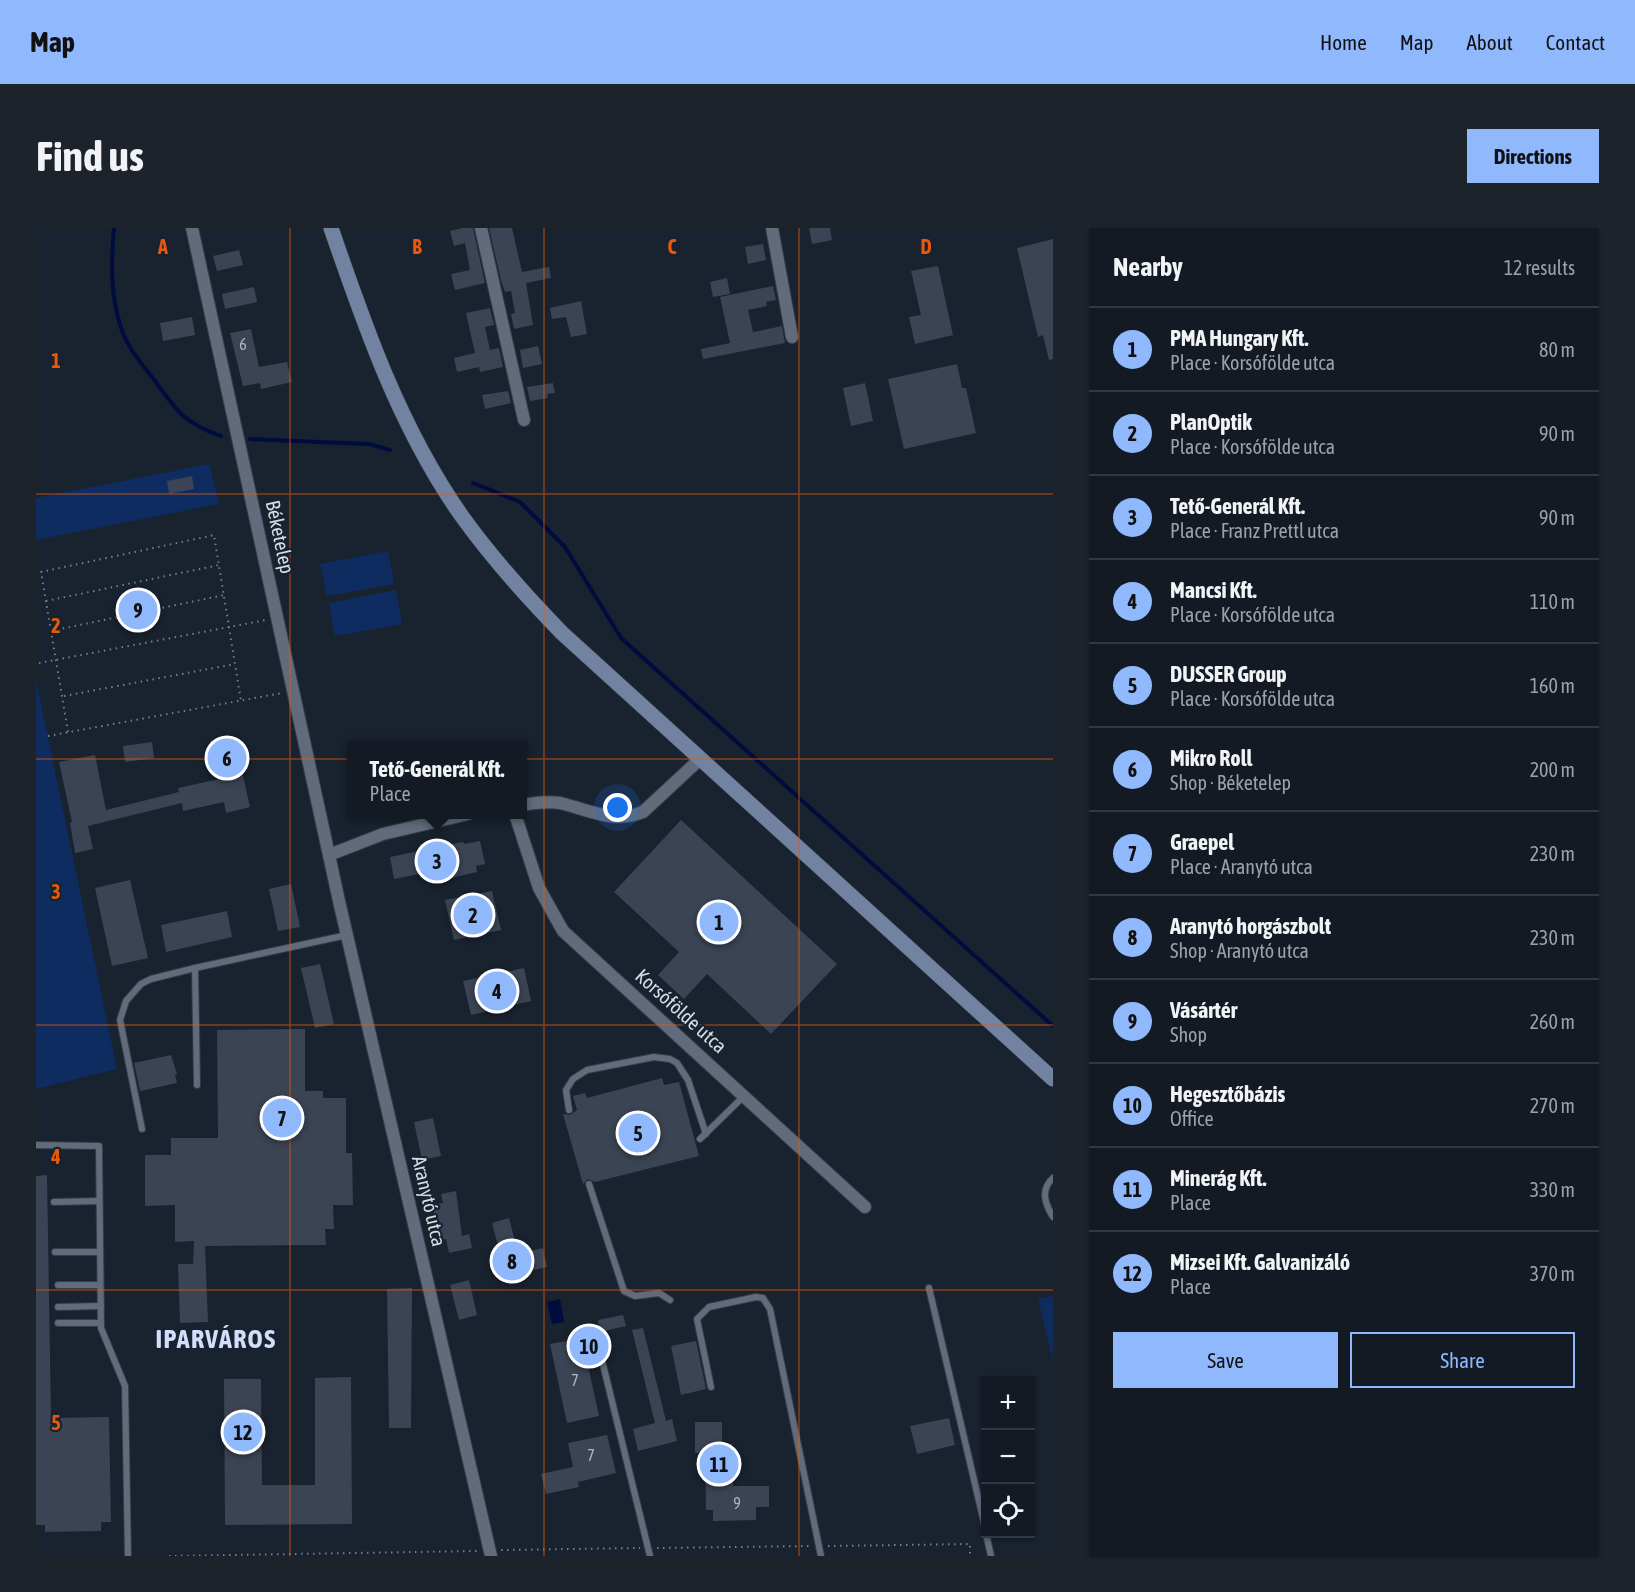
<!DOCTYPE html>
<meta charset="utf-8">
<style>
:root{--surface:#131a23;--page:#1c232b;--text:#f1f3f6;--muted:#9da1a6;--line:#323841;--accent:#8fb8fd}
body{margin:0;font-family:"Asap Condensed",sans-serif;background:var(--page);color:var(--text)}
.controls{position:absolute;right:18px;bottom:18px;display:grid;overflow:hidden;border-radius:0px;box-shadow:0 2px 4px #0004}
.controls button{width:54px;height:54px;display:grid;place-items:center;padding:0;border:0;border-bottom:2px solid var(--line);background:var(--surface);color:var(--text);font:30px sans-serif}
.you{position:absolute;left:582px;top:580px;width:21px;height:21px;margin:-15px;border:4px solid #fff;border-radius:50%;background:#1a73e8;box-shadow:0 0 0 9px #1a73e833}
.badge{display:grid;place-items:center;width:39px;height:39px;border-radius:50%;background:var(--accent);color:#111;font-size:20px;font-weight:700}
.pin{position:absolute;translate:-50% -50%;border:3px solid #fff;box-shadow:0 2px 6px #0006}
.popup{position:absolute;left:311px;top:513px;width:180px;height:78px;box-sizing:border-box;display:grid;place-content:center;border-radius:0px;background:var(--surface);filter:drop-shadow(0 2px 4px #0005);font-size:20px;white-space:nowrap;color:var(--muted)}
.popup b{font-size:22px;color:var(--text)}
.popup::after{content:'';position:absolute;left:50%;top:100%;margin-left:-12px;border:12px solid transparent;border-top-color:var(--surface)}
.list{margin:0;padding:0;list-style:none}
h2{display:flex;justify-content:space-between;align-items:center;height:78px;margin:0;padding:0 24px;font-size:26px}
h2 small{font-size:20px;font-weight:400;color:var(--muted)}
.list li{display:grid;grid-template-columns:39px 1fr auto;gap:18px;align-items:center;box-sizing:border-box;height:84px;padding:0 24px;border-top:2px solid var(--line)}
.list b{display:block;font-size:22px;white-space:nowrap}
.list p{margin:0;font-size:20px;white-space:nowrap;color:var(--muted)}
.list em{font-size:20px;font-style:normal;color:var(--muted)}
.actions{display:flex;gap:12px;padding:18px 24px}
.actions a{flex:1;padding:14px 0;border:2px solid var(--accent);border-radius:0px;text-align:center;font-size:21px;color:var(--accent)}
.actions .main{background:var(--accent);color:#111}
.icon{flex:none;width:33px;height:33px;fill:none;stroke:currentColor;stroke-width:2;stroke-linecap:round;stroke-linejoin:round}
.map{position:relative;flex:none;width:1017px;height:1328px;overflow:hidden;border-radius:0px}
header{display:flex;align-items:center;gap:36px;box-sizing:border-box;height:84px;padding:0 30px;background:var(--accent);color:#111}
header strong{font-size:28px}
nav{display:flex;gap:33px;margin-inline-start:auto;font-size:21px}
.intro{display:flex;align-items:center;justify-content:space-between;box-sizing:border-box;height:144px;padding:0 36px}
h1{margin:0;font-size:42px}
.button{padding:15px 27px;border-radius:0px;background:var(--accent);color:#111;font-size:21px;font-weight:700}
main{display:flex;gap:36px;padding:0 36px}
aside{flex:1;background:var(--surface);border-radius:0px;box-shadow:0 2px 4px #0004}
.map>svg:first-child{display:block}
.green{fill:#0e2c5f}
.water{fill:#000c3e}
.lines{fill:none;stroke-linecap:round;stroke-linejoin:round}
.stream{stroke:#000c3e;stroke-width:4}
.building{fill:#3b4454}
.service-casing{stroke:#373d48;stroke-width:8}
.minor-casing{stroke:#373d48;stroke-width:14}
.secondary-casing{stroke:#373d48;stroke-width:16}
.path{stroke:#777f8a;stroke-width:2;stroke-dasharray:1.5 4.5;stroke-linecap:butt}
.service{stroke:#616b7b;stroke-width:6}
.minor{stroke:#616b7b;stroke-width:12}
.secondary{stroke:#7183a0;stroke-width:15}
.grid{fill:none;stroke:#e8590c;stroke-width:1.5;stroke-opacity:0.55}
.labels{text-anchor:middle;stroke-width:4.5;stroke-linejoin:round;paint-order:stroke}
.number-label{font-size:16px;fill:#afb6c1}
.street-label{font-size:20px;fill:#d6dce5;stroke:#19222f}
.district-label{font-size:26px;font-weight:bold;letter-spacing:1.5px;fill:#d0e0fa;stroke:#19222f}
.grid-label{font-size:20px;text-anchor:middle;font-weight:bold;fill:#e8590c;stroke:#19222f;stroke-width:4.5;stroke-linejoin:round;paint-order:stroke}
</style>
<header>
<strong>Map</strong>
<nav><a>Home</a><a>Map</a><a>About</a><a>Contact</a></nav>
</header>
<div class="intro"><h1>Find us</h1><a class="button">Directions</a></div>
<main>
<div class="map">
<svg width="1017" height="1328" viewBox="0 0 1017 1328">
<rect width="100%" height="100%" fill="#19222f"/>
<g class="green">
<path d="M173,236L183,276L0,312V270Z"/>
<path d="M352,323L358,356L291,368L284,336Z"/>
<path d="M360,362L366,396L299,408L293,375Z"/>
<path d="M0,452L81,841L0,861Z"/>
<path d="M1017,1068V1133L1002,1071Z"/>
</g>
<path class="water" d="M524,1071L528,1094L516,1096L511,1074Z"/>
<g class="lines">
<g class="stream">
<path d="M78,0C75,34 74,72 87,105C94,123 108,139 120,154C141,184 150,196 185,208"/>
<path d="M214,211L333,216L354,222"/>
<path d="M437,255L484,274L529,319L585,410L1017,798"/>
</g>
</g>
<g class="building">
<path d="M426,0H437L449,55L419,62L415,46L434,42L429,15L418,18L414,3Z"/>
<path d="M453,0H476L486,44L513,39L515,50L490,55L497,97L478,101L475,86L479,85L475,63L469,64L465,52Z"/>
<path d="M773,0H794L796,12L776,16Z"/>
<path d="M1017,11V131L1013,132L1007,107L1002,109L981,20Z"/>
<path d="M727,16L730,32L712,36L709,19Z"/>
<path d="M203,22L207,37L181,43L177,28Z"/>
<path d="M902,38L917,107L879,116L873,89L885,87L875,43Z"/>
<path d="M691,50L694,66L677,69L674,54Z"/>
<path d="M737,58L740,72L730,74L731,78L712,82L717,104L746,98L749,115L667,131L665,121L694,115L684,69Z"/>
<path d="M218,59L221,74L189,81L186,66Z"/>
<path d="M545,73L551,106L535,109L530,89L516,91L514,80Z"/>
<path d="M454,80L458,97L449,99L454,122L463,120L467,139L444,144L443,139L421,144L418,130L439,125L430,85Z"/>
<path d="M156,89L159,107L127,113L124,95Z"/>
<path d="M215,101L223,139L251,134L256,154L225,161L224,155L207,158L194,105Z"/>
<path d="M502,118L506,136L487,140L484,122Z"/>
<path d="M921,136L926,160H930L940,205L868,221L852,151Z"/>
<path d="M517,155L519,165L511,166L512,170L494,173L491,159Z"/>
<path d="M829,155L837,193L815,198L807,160Z"/>
<path d="M472,163L475,175L449,181L446,167Z"/>
<path d="M156,248L158,261L133,266L131,253Z"/>
<path d="M198,508L214,579L190,585L188,574L147,583L146,575L52,598L57,621L39,625L34,595L36,594L23,534L59,527L70,582L143,564L142,560L183,551L174,513Z"/>
<path d="M116,514L118,530L89,534L87,518Z"/>
<path d="M645,592L801,736L735,806L671,746L648,771L622,747L643,724L578,664Z"/>
<path d="M444,613L449,636L440,638L441,644L410,651L408,641L358,651L354,629L427,614L428,616Z"/>
<path d="M94,652L112,730L76,738L59,660Z"/>
<path d="M255,656L264,699L242,703L233,661Z"/>
<path d="M456,663L465,702L418,712L409,672Z"/>
<path d="M191,683L196,709L130,724L125,697Z"/>
<path d="M284,736L298,796L279,800L265,740Z"/>
<path d="M488,740L495,773L435,787L427,753Z"/>
<path d="M269,801V863H287V870H310V925H316L317,977H297L298,1001H289L290,1017L169,1018L172,1094L144,1095L142,1036H157L158,1013L139,1014V977L109,978V927H135V910H182L181,802Z"/>
<path d="M135,827L141,846L139,847L141,855L104,863L98,835Z"/>
<path d="M626,850L628,857L643,854L663,928L559,954L552,951L547,956L527,886L534,887L541,882L537,868L549,865L551,870Z"/>
<path d="M397,890L405,928L386,932L378,894Z"/>
<path d="M11,947L15,1190L73,1189L75,1294H65V1303L9,1304V1297H0V948Z"/>
<path d="M420,963L426,1008L433,1006L436,1020L413,1025L410,1011L404,1012L396,977L407,975L405,966Z"/>
<path d="M473,990L480,1017L463,1021L456,995Z"/>
<path d="M507,1020L511,1039L485,1045L480,1026Z"/>
<path d="M433,1052L441,1087L423,1092L414,1057Z"/>
<path d="M376,1060L375,1200H353L351,1061Z"/>
<path d="M587,1087L590,1098L564,1104L562,1092Z"/>
<path d="M607,1100L630,1193L636,1191L641,1213L602,1223L597,1201L619,1195L596,1102Z"/>
<path d="M546,1110L563,1188L531,1195L514,1116Z"/>
<path d="M660,1113L670,1161L645,1167L635,1118Z"/>
<path d="M315,1149L316,1296L189,1297L188,1151H225L226,1257H279V1150Z"/>
<path d="M913,1190L919,1217L881,1226L874,1198Z"/>
<path d="M659,1194H686V1216H696L697,1258H733V1279H720V1292L677,1293V1282H670L669,1225H659Z"/>
<path d="M571,1207L580,1245L542,1254L543,1259L510,1266L505,1246L537,1239L532,1215Z"/>
</g>
<g class="lines">
<defs>
<g id="service">
<path d="M159,740L161,857"/>
<path d="M533,882L530,862L537,851L551,842L618,829L634,831L641,835L652,852L670,906"/>
<path d="M106,901L84,792L90,773L105,756L115,751L159,740L311,707"/>
<path d="M664,911L708,868"/>
<path d="M0,917L63,918L65,1100L89,1158L92,1328"/>
<path d="M1017,950C1004,962 1009,976 1017,989"/>
<path d="M553,956L588,1063L599,1068L623,1065L634,1072"/>
<path d="M18,974L63,973"/>
<path d="M19,1024H64"/>
<path d="M22,1057H64"/>
<path d="M893,1060L950,1303"/>
<path d="M22,1079L65,1078"/>
<path d="M22,1095H65"/>
<path d="M560,1108L614,1328"/>
<path d="M675,1159L661,1091L673,1079L720,1069L727,1070L734,1081L785,1328"/>
<path d="M950,1306L955,1328"/>
</g>
<g id="minor">
<path d="M156,0L303,673L455,1328"/>
<path d="M445,0L488,192"/>
<path d="M736,0L756,109"/>
<path d="M486,577C499,575 511,573 524,575C554,582 577,596 607,584L664,531"/>
<path d="M479,586L503,660L527,703L829,979"/>
<path d="M293,627L347,606L432,586"/>
</g>
<path id="secondary" d="M295,0C329,99 364,200 425,287C455,329 490,368 526,405L1017,851"/>
</defs>
<use href="#service" class="service-casing"/>
<use href="#minor" class="minor-casing"/>
<use href="#secondary" class="secondary-casing"/>
<g class="path">
<path d="M10,373L183,337"/>
<path d="M15,403L188,367"/>
<path d="M3,435L230,392"/>
<path d="M28,468L199,436"/>
<path d="M32,504L5,344L178,307L205,473"/>
<path d="M12,508L246,465"/>
<path d="M792,1318L934,1316V1328"/>
<path d="M621,1320L775,1318"/>
<path d="M465,1322L604,1320"/>
<path d="M133,1328L442,1323"/>
</g>
<use href="#service" class="service"/>
<use href="#minor" class="minor"/>
<use href="#secondary" class="secondary"/>
</g>
<path class="grid" d="M254,0V1328M508,0V1328M763,0V1328M0,266H1017M0,531H1017M0,797H1017M0,1062H1017"/>
<g class="labels">
<g class="number-label">
<text x="207" y="122">6</text>
<text x="539" y="1158">7</text>
<text x="555" y="1233">7</text>
<text x="701" y="1281">9</text>
</g>
<g class="street-label">
<text transform="translate(244 309) rotate(78)" y="7">Béketelep</text>
<text transform="translate(645 783) rotate(42)" y="7">Korsófölde utca</text>
<text transform="translate(393 973) rotate(77)" y="7">Aranytó utca</text>
</g>
<g class="district-label">
<text x="180" y="1120">IPARVÁROS</text>
</g>
</g>
<g class="grid-label">
<text x="127" y="26">A</text>
<text x="381" y="26">B</text>
<text x="636" y="26">C</text>
<text x="890" y="26">D</text>
<text x="20" y="140">1</text>
<text x="20" y="405">2</text>
<text x="20" y="671">3</text>
<text x="20" y="936">4</text>
<text x="20" y="1202">5</text>
</g>
</svg>
<div class="controls">
<button>+</button>
<button>−</button>
<button><svg class="icon" aria-label="locate" viewBox="0 0 24 24"><circle cx="12" cy="12" r="6"/><path d="M12 2v4M12 18v4M2 12h4M18 12h4"/></svg></button>
</div>
<div class="you"></div>
<div class="pin badge" style="left:683px;top:694px">1</div>
<div class="pin badge" style="left:437px;top:687px">2</div>
<div class="pin badge" style="left:401px;top:633px">3</div>
<div class="popup"><b>Tető-Generál Kft.</b>Place</div>
<div class="pin badge" style="left:461px;top:763px">4</div>
<div class="pin badge" style="left:602px;top:905px">5</div>
<div class="pin badge" style="left:191px;top:530px">6</div>
<div class="pin badge" style="left:246px;top:890px">7</div>
<div class="pin badge" style="left:476px;top:1033px">8</div>
<div class="pin badge" style="left:102px;top:382px">9</div>
<div class="pin badge" style="left:553px;top:1118px">10</div>
<div class="pin badge" style="left:683px;top:1236px">11</div>
<div class="pin badge" style="left:207px;top:1204px">12</div>
</div>
<aside>
<h2>Nearby<small>12 results</small></h2>
<ul class="list">
<li><span class="badge">1</span><div><b>PMA Hungary Kft.</b><p>Place · Korsófölde utca</p></div><em>80 m</em></li>
<li><span class="badge">2</span><div><b>PlanOptik</b><p>Place · Korsófölde utca</p></div><em>90 m</em></li>
<li><span class="badge">3</span><div><b>Tető-Generál Kft.</b><p>Place · Franz Prettl utca</p></div><em>90 m</em></li>
<li><span class="badge">4</span><div><b>Mancsi Kft.</b><p>Place · Korsófölde utca</p></div><em>110 m</em></li>
<li><span class="badge">5</span><div><b>DUSSER Group</b><p>Place · Korsófölde utca</p></div><em>160 m</em></li>
<li><span class="badge">6</span><div><b>Mikro Roll</b><p>Shop · Béketelep</p></div><em>200 m</em></li>
<li><span class="badge">7</span><div><b>Graepel</b><p>Place · Aranytó utca</p></div><em>230 m</em></li>
<li><span class="badge">8</span><div><b>Aranytó horgászbolt</b><p>Shop · Aranytó utca</p></div><em>230 m</em></li>
<li><span class="badge">9</span><div><b>Vásártér</b><p>Shop</p></div><em>260 m</em></li>
<li><span class="badge">10</span><div><b>Hegesztőbázis</b><p>Office</p></div><em>270 m</em></li>
<li><span class="badge">11</span><div><b>Minerág Kft.</b><p>Place</p></div><em>330 m</em></li>
<li><span class="badge">12</span><div><b>Mizsei Kft. Galvanizáló</b><p>Place</p></div><em>370 m</em></li>
</ul>
<div class="actions"><a class="main">Save</a><a>Share</a></div>
</aside>
</main>
